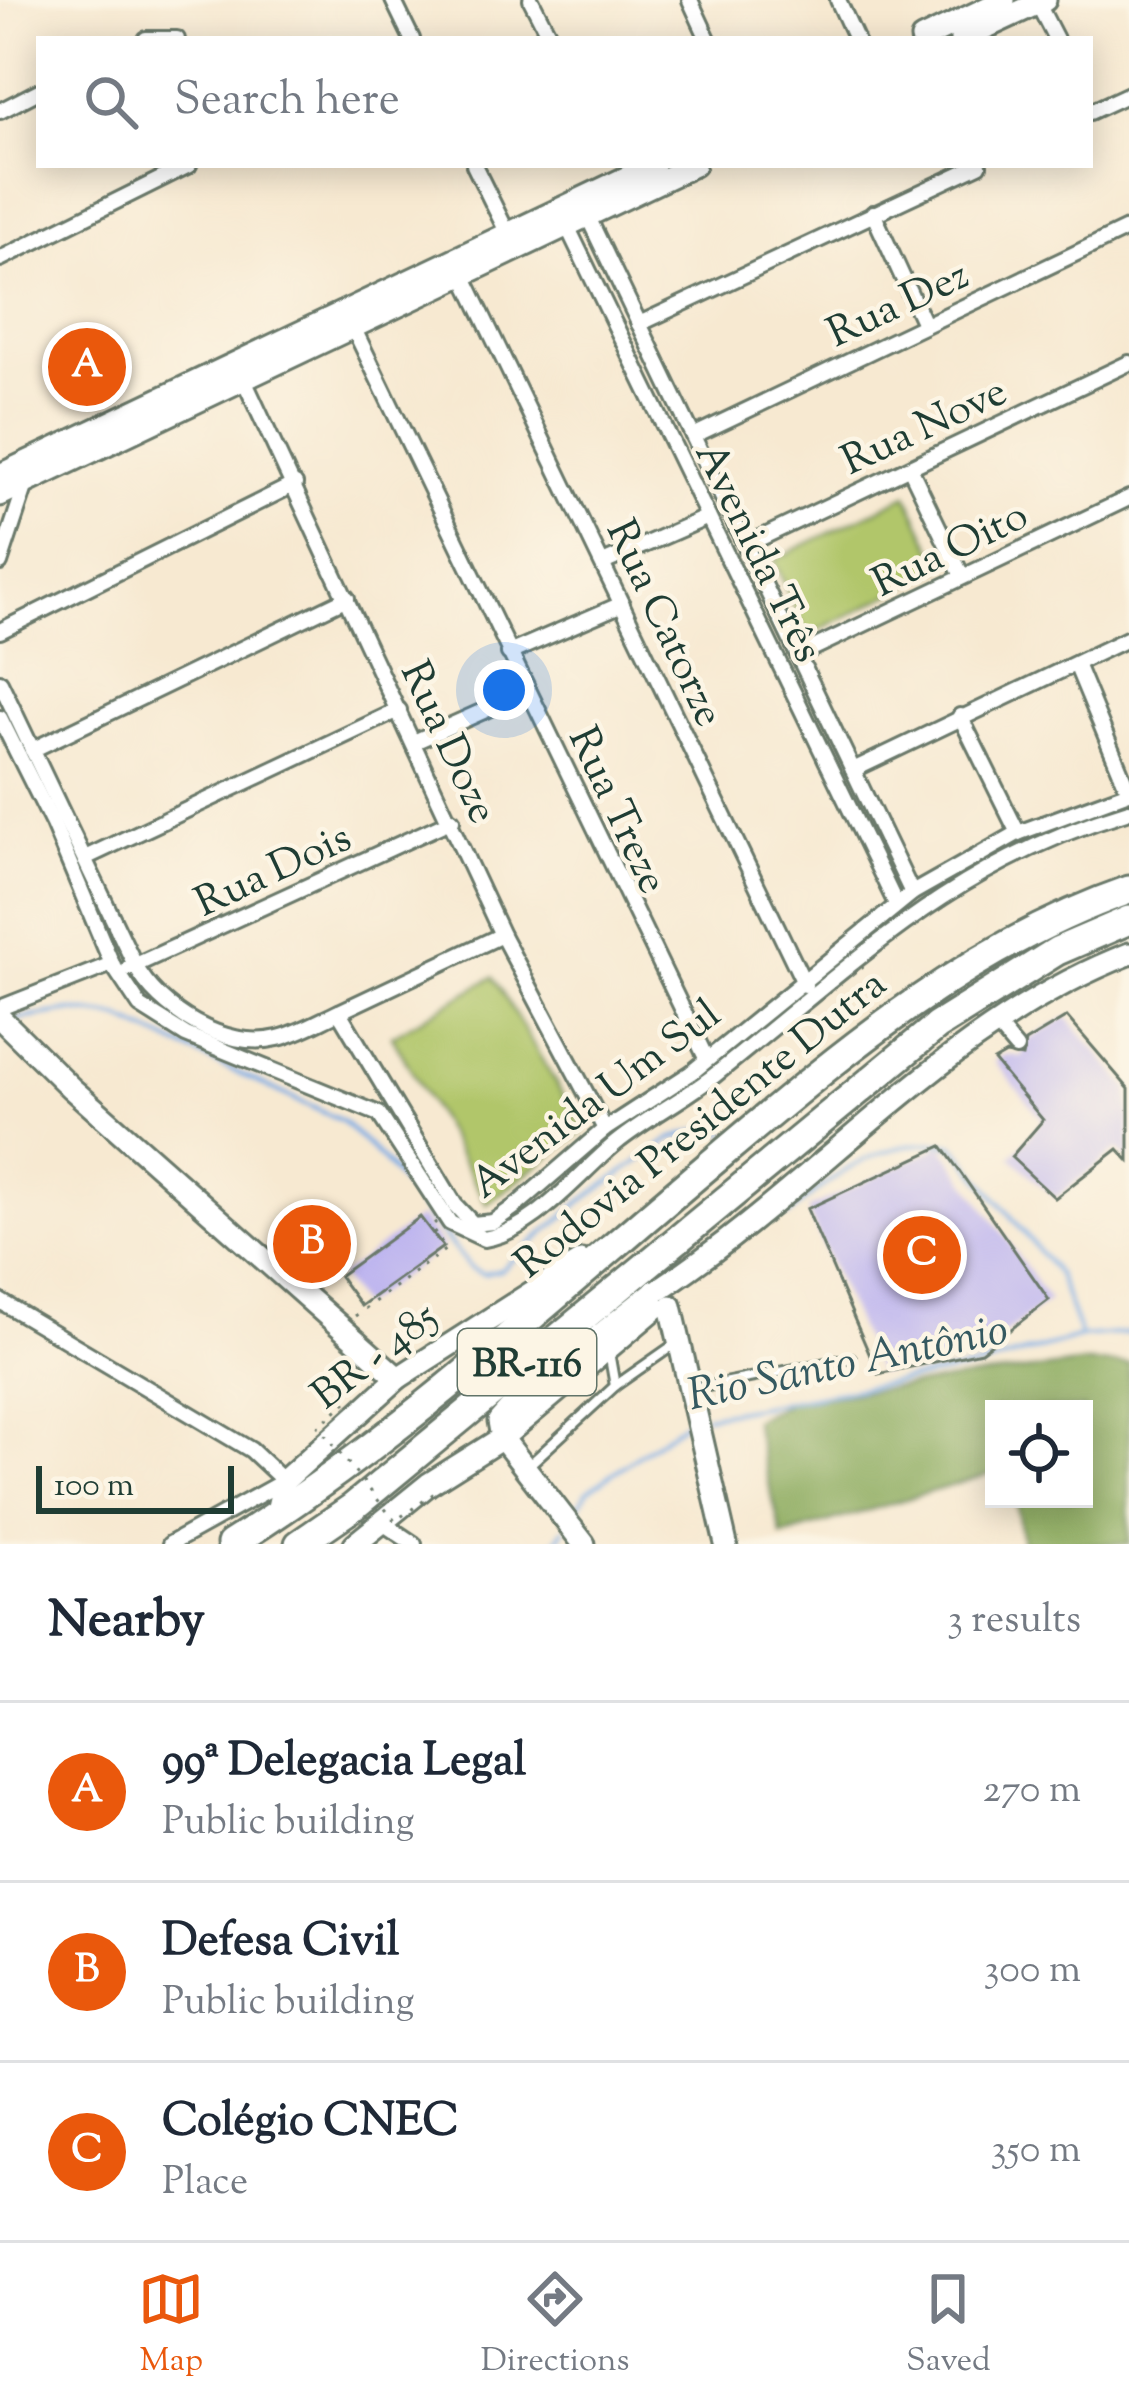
<!DOCTYPE html>
<meta charset="utf-8">
<style>
:root{--surface:#fff;--page:#f6f6f7;--text:#1f2937;--muted:#747a83;--line:#e0e1e3;--accent:#ea580c}
body{margin:0;font-family:"Sorts Mill Goudy",serif;background:var(--page);color:var(--text)}
.controls{position:absolute;right:36px;bottom:36px;display:grid;overflow:hidden;border-radius:0px;box-shadow:0 6px 30px #0003}
.controls button{width:108px;height:108px;display:grid;place-items:center;padding:0;border:0;border-bottom:3px solid var(--line);background:var(--surface);color:var(--text);font:60px sans-serif}
.scale{position:absolute;left:36px;bottom:30px;width:198px;box-sizing:border-box;padding-left:12px;border:6px solid #1f3d34;border-top:0;font-size:33px;line-height:42px;white-space:nowrap;color:#1f3d34;-webkit-text-stroke:9px #fcf5e5;paint-order:stroke}
.you{position:absolute;left:504px;top:690px;width:42px;height:42px;margin:-30px;border:9px solid #fff;border-radius:50%;background:#1a73e8;box-shadow:0 0 0 18px #1a73e833}
.badge{display:grid;place-items:center;width:78px;height:78px;border-radius:50%;background:var(--accent);color:#fff;font-size:39px;font-weight:700}
.pin{position:absolute;translate:-50% -50%;border:6px solid #fff;box-shadow:0 3px 12px #0006}
.list{margin:0;padding:0;list-style:none}
h2{display:flex;justify-content:space-between;align-items:center;height:156px;margin:0;padding:0 48px;font-size:51px}
h2 small{font-size:39px;font-weight:400;color:var(--muted)}
.list li{display:grid;grid-template-columns:78px 1fr auto;gap:36px;align-items:center;box-sizing:border-box;height:180px;padding:0 48px;border-top:3px solid var(--line)}
.list b{display:block;font-size:45px;white-space:nowrap}
.list p{margin:0;font-size:39px;white-space:nowrap;color:var(--muted)}
.list em{font-size:39px;font-style:normal;color:var(--muted)}
.icon{flex:none;width:66px;height:66px;fill:none;stroke:currentColor;stroke-width:2;stroke-linecap:round;stroke-linejoin:round}
.map{position:relative;flex:none;width:1129px;height:1544px;overflow:hidden}
.search{position:absolute;background:var(--surface);box-shadow:0 6px 30px #0003;left:36px;right:36px;top:36px;height:132px;display:flex;align-items:center;gap:30px;box-sizing:border-box;padding:0 42px;border-radius:0px;color:var(--muted);font-size:45px}
.sheet{height:696px;background:var(--surface)}
nav{display:flex;justify-content:space-around;align-items:center;box-sizing:border-box;height:168px;border-top:3px solid var(--line);background:var(--surface);font-size:33px;color:var(--muted)}
nav a{display:grid;justify-items:center;gap:6px}
nav .on{color:var(--accent)}
.map>svg:first-child{display:block}
.green{fill:#b1c66a;stroke:#68824f;stroke-width:3}
.forest{fill:#8cab5e;stroke:#567449;stroke-width:3}
.lines{fill:none;stroke-linecap:round;stroke-linejoin:round}
.stream{stroke:#78ace5;stroke-width:4.5}
.building{fill:#beb5ef}
.lane-casing{stroke:#6b796b;stroke-width:14}
.street-casing{stroke:#6b796b;stroke-width:20}
.secondary-casing{stroke:#6b796b;stroke-width:27}
.highway-casing{stroke:#6b796b;stroke-width:33}
.path{stroke:#6b796b;stroke-width:3;stroke-dasharray:3 9;stroke-linecap:butt}
.lane{stroke:#fff;stroke-width:8}
.street{stroke:#fff;stroke-width:14}
.secondary{stroke:#fff;stroke-width:21}
.highway{stroke:#fff;stroke-width:27}
.path-bridge{stroke:#6b796b;stroke-width:3;stroke-dasharray:3 9;stroke-linecap:butt}
.labels{text-anchor:middle;stroke-width:9;stroke-linejoin:round;paint-order:stroke}
.shield{fill:#fcf5e5;stroke:#617469;stroke-width:3}
.shield-label{font-size:39px;font-weight:bold;fill:#1f3d34}
.street-label{font-size:42px;fill:#1f3d34;stroke:#fcf5e5}
.water-label{font-size:45px;font-style:italic;fill:#355960;stroke:#fcf5e5}
</style>
<div class="map">
<svg width="1129" height="1544" viewBox="0 0 1129 1544">
<rect width="100%" height="100%" fill="#fcf5e5"/>
<filter id="ink" filterUnits="userSpaceOnUse"><feTurbulence type="fractalNoise" baseFrequency=".00833" numOctaves="2"/><feDisplacementMap in="SourceGraphic" scale="24" xChannelSelector="R" yChannelSelector="G"/><feConvolveMatrix kernelMatrix="1 2 1 2 8 2 1 2 1" color-interpolation-filters="sRGB"/></filter>
<filter id="wash" filterUnits="userSpaceOnUse"><feTurbulence type="fractalNoise" baseFrequency=".004" numOctaves="4" result="noise"/><feDisplacementMap in="SourceGraphic" scale="48" xChannelSelector="R" yChannelSelector="G"/><feGaussianBlur stdDeviation="2.7" result="paint"/><feColorMatrix in="noise" values="0 0 0 0 0 0 0 0 0 0 0 0 0 0 0 0 0 1.4 0 .05"/><feComposite in="paint" operator="in"/></filter>
<g filter="url(#wash)">
<rect width="100%" height="100%" fill="#f7e9d1"/>
<g class="green">
<path d="M907,495L942,568L807,636L774,560Z"/>
<path d="M493,977L584,1131L487,1204L392,1036Z"/>
</g>
<path class="forest" d="M1085,1363L1129,1364V1544H1022L1016,1499H1084V1409H994V1473L782,1536L753,1420L791,1401Z"/>
<g class="lines">
<g class="stream">
<path d="M11,1020L72,1011L117,1017L342,1121L384,1161L470,1268L483,1274L501,1270L582,1201L671,1139L715,1126L726,1134"/>
<path d="M777,1212L788,1215C835,1173 888,1135 954,1145L1058,1275L1081,1337"/>
<path d="M705,1416L974,1368L1081,1337L1129,1333"/>
<path d="M573,1514L588,1491L688,1420"/>
<path d="M554,1544L564,1529"/>
</g>
</g>
<g id="blocks">
<g class="building">
<path d="M86,342L105,384L87,392L68,350Z"/>
<path d="M1067,1017L1129,1089V1161L1118,1149L1055,1198L1011,1157L1043,1120L994,1061L1006,1054L1022,1057L1025,1042Z"/>
<path d="M942,1146L1049,1300L981,1352L878,1374L807,1209Z"/>
<path d="M420,1217L443,1247L361,1306L339,1276Z"/>
</g>
</g>
</g>
<g filter="url(#ink)">
<use href="#blocks" fill-opacity="0" stroke="#6b796b" stroke-width="3"/>
<g class="lines">
<defs>
<g id="lane">
<path d="M609,1352L615,1386"/>
<path d="M693,1389L851,1358"/>
<path d="M528,1466L615,1386L678,1342"/>
</g>
<g id="street">
<path d="M393,0L412,39"/>
<path d="M531,0L551,39"/>
<path d="M690,0L708,39"/>
<path d="M838,0L856,39"/>
<path d="M1038,4L1056,39"/>
<path d="M146,39H177"/>
<path d="M0,111L39,91"/>
<path d="M1090,112L1129,94"/>
<path d="M474,165L508,234"/>
<path d="M873,213L924,324"/>
<path d="M588,217L912,893"/>
<path d="M567,226L896,904"/>
<path d="M0,259L189,165"/>
<path d="M464,277L805,985"/>
<path d="M639,324L979,165"/>
<path d="M353,327L706,1058"/>
<path d="M243,378L502,935L605,1129"/>
<path d="M693,436L1129,228"/>
<path d="M910,468L962,576"/>
<path d="M746,545L1129,363"/>
<path d="M0,563L26,484"/>
<path d="M603,563L708,517"/>
<path d="M0,631L295,484"/>
<path d="M509,653L622,604"/>
<path d="M799,655L1129,498"/>
<path d="M1076,664L1129,792"/>
<path d="M0,682L135,965C158,1009 225,1051 278,1038C299,1033 319,1021 339,1012L455,1205L473,1224L493,1222L517,1205L605,1129L691,1073L912,893L1018,833L1129,792"/>
<path d="M960,716L1018,833"/>
<path d="M0,718L53,824L112,964L140,1006L186,1035L379,1114L450,1223L484,1239C535,1231 578,1174 616,1143C647,1118 683,1100 715,1075C856,963 949,865 1129,811"/>
<path d="M414,742L528,691"/>
<path d="M32,750L347,598"/>
<path d="M853,770L1129,638"/>
<path d="M87,857L399,710"/>
<path d="M129,968L452,820"/>
<path d="M0,1008L112,964"/>
<path d="M339,1012L502,935"/>
<path d="M995,1023L1016,1048"/>
<path d="M0,1301L251,1450L284,1481L170,1544"/>
<path d="M381,1522L414,1544"/>
</g>
<g id="secondary">
<path d="M922,39L1004,0"/>
<path d="M961,39L1045,0"/>
<path d="M0,475L653,165"/>
<path d="M0,495L694,165"/>
<path d="M0,1018L71,1088L398,1378"/>
<path d="M661,1288C822,1182 945,1025 1129,954"/>
<path d="M671,1306L726,1544"/>
<path d="M276,1516L284,1481L398,1378L581,1261"/>
<path d="M355,1544L429,1484L502,1438L657,1307"/>
<path d="M584,1544L502,1438L499,1421L516,1402L655,1291"/>
</g>
<g id="highway">
<path d="M231,1544C407,1434 562,1288 721,1155C847,1049 971,945 1129,890"/>
<path d="M299,1544L353,1507L937,1026L1057,951L1129,920"/>
</g>
</defs>
<use href="#lane" class="lane-casing"/>
<use href="#street" class="street-casing"/>
<use href="#secondary" class="secondary-casing"/>
<use href="#highway" class="highway-casing"/>
<path class="path" d="M355,1316L446,1249L431,1227L436,1222"/>
<use href="#lane" class="lane"/>
<use href="#street" class="street"/>
<use href="#secondary" class="secondary"/>
<use href="#highway" class="highway"/>
<path class="path-bridge" d="M347,1402L318,1426L395,1521L436,1492"/>
</g>
</g>
<g class="labels">
<rect class="shield" x="458" y="1329" width="138" height="66" rx="9"/>
<g class="shield-label">
<text x="527" y="1376">BR-116</text>
</g>
<g class="street-label">
<text transform="translate(897 302) rotate(-25)" y="15">Rua Dez</text>
<text transform="translate(923 424) rotate(-25)" y="15">Rua Nove</text>
<text transform="translate(949 547) rotate(-26)" y="15">Rua Oito</text>
<text transform="translate(761 551) rotate(64)" y="15">Avenida Três</text>
<text transform="translate(667 622) rotate(65)" y="15">Rua Catorze</text>
<text transform="translate(451 741) rotate(65)" y="15">Rua Doze</text>
<text transform="translate(620 809) rotate(65)" y="15">Rua Treze</text>
<text transform="translate(272 868) rotate(-25)" y="15">Rua Dois</text>
<text transform="translate(594 1097) rotate(-37)" y="15">Avenida Um Sul</text>
<text transform="translate(699 1122) rotate(-39)" y="15">Rodovia Presidente Dutra</text>
<text transform="translate(373 1354) rotate(-38)" y="15">BR - 485</text>
</g>
<g class="water-label">
<text transform="translate(847 1360) rotate(-12)" y="16">Rio Santo Antônio</text>
</g>
</g>
</svg>
<div class="controls">
<button><svg class="icon" aria-label="locate" viewBox="0 0 24 24"><circle cx="12" cy="12" r="6"/><path d="M12 2v4M12 18v4M2 12h4M18 12h4"/></svg></button>
</div>
<div class="scale">100 m</div>
<div class="you"></div>
<div class="pin badge" style="left:87px;top:367px">A</div>
<div class="pin badge" style="left:312px;top:1244px">B</div>
<div class="pin badge" style="left:922px;top:1255px">C</div>
<div class="search"><svg class="icon" aria-label="search" viewBox="0 0 24 24"><circle cx="10" cy="10" r="6"/><path d="M15 15l6 6"/></svg>Search here</div>
</div>
<section class="sheet">
<h2>Nearby<small>3 results</small></h2>
<ul class="list">
<li><span class="badge">A</span><div><b>99ª Delegacia Legal</b><p>Public building</p></div><em>270 m</em></li>
<li><span class="badge">B</span><div><b>Defesa Civil</b><p>Public building</p></div><em>300 m</em></li>
<li><span class="badge">C</span><div><b>Colégio CNEC</b><p>Place</p></div><em>350 m</em></li>
</ul>
</section>
<nav>
<a class="on"><svg class="icon" aria-label="map" viewBox="0 0 24 24"><path d="M3 6l6-2 6 2 6-2v14l-6 2-6-2-6 2zM9 4v14M15 6v14"/></svg>Map</a>
<a><svg class="icon" aria-label="directions" viewBox="0 0 24 24"><path d="M12 3l9 9-9 9-9-9zM9 14v-3h6M13 9l2 2-2 2"/></svg>Directions</a>
<a><svg class="icon" aria-label="saved" viewBox="0 0 24 24"><path d="M7 4h10v16l-5-4-5 4z"/></svg>Saved</a>
</nav>
